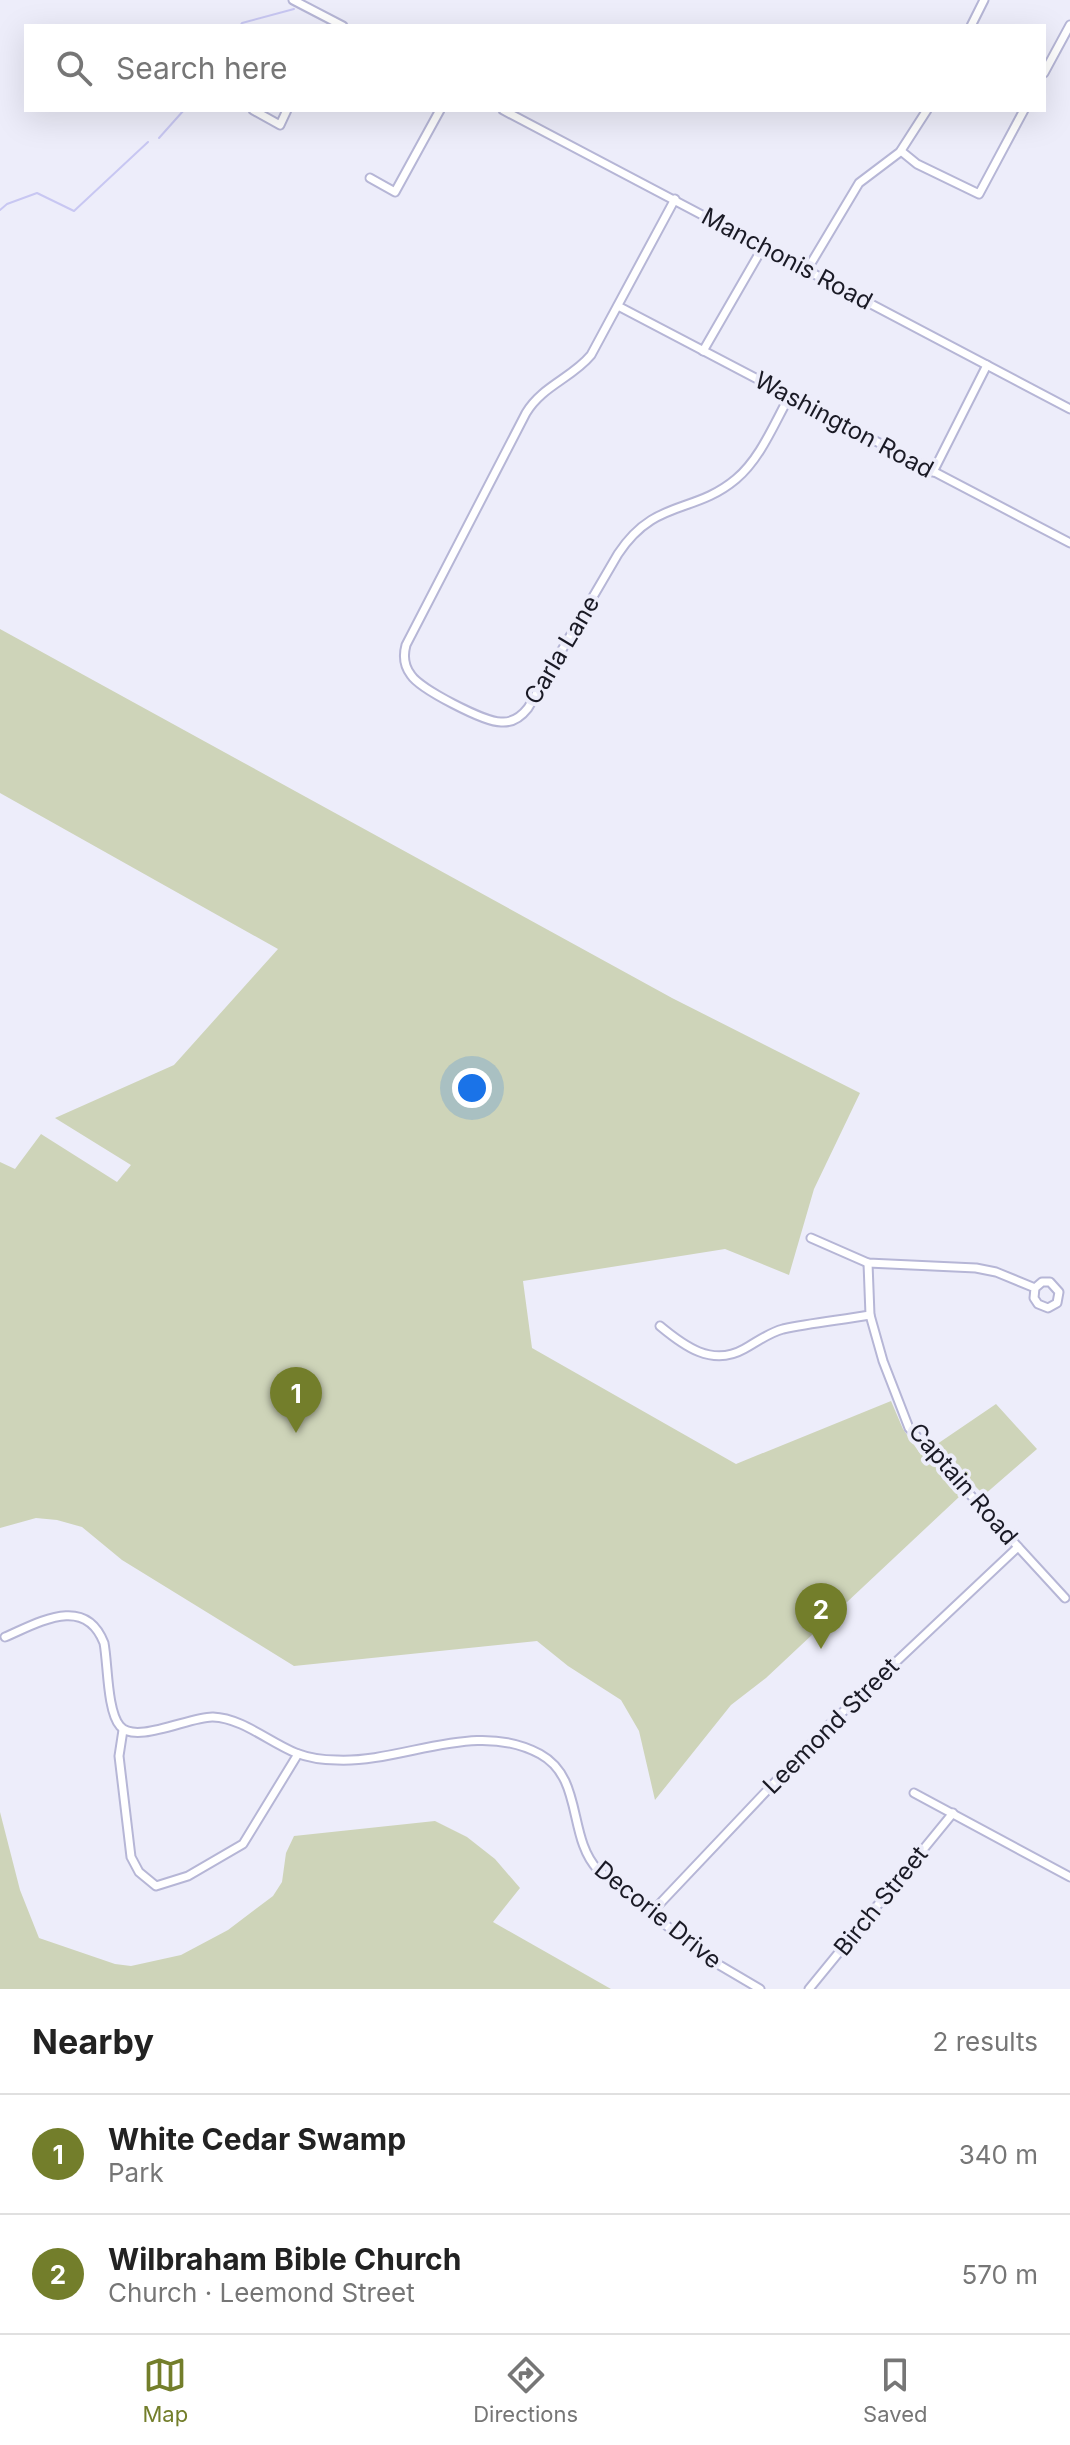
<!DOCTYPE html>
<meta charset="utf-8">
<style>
:root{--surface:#fff;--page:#f2f2f2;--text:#222;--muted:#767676;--line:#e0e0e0;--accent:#737e2b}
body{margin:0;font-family:Inter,sans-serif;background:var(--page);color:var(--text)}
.you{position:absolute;left:472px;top:1088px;width:28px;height:28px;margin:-20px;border:6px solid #fff;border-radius:50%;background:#1a73e8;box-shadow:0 0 0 12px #1a73e833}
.badge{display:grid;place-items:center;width:52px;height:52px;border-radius:50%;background:var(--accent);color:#fff;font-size:26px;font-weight:700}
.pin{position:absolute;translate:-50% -66px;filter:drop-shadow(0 2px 4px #0008)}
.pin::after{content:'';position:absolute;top:42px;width:28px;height:24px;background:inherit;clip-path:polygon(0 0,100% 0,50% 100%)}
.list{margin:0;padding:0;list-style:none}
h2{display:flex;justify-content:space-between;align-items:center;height:104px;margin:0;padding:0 32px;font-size:34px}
h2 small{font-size:26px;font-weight:400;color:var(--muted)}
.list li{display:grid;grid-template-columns:52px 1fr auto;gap:24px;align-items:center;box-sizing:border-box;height:120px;padding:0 32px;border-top:2px solid var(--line)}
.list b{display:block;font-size:30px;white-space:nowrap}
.list p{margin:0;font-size:26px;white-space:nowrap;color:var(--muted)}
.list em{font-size:26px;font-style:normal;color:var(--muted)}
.icon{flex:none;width:44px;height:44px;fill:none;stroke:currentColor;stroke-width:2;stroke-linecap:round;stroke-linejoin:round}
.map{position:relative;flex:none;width:1070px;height:1989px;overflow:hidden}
.search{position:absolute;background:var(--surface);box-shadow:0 8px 32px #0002;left:24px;right:24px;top:24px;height:88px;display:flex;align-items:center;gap:20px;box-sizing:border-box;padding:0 28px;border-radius:0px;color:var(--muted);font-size:30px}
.sheet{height:344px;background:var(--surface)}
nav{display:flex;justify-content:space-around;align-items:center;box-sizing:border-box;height:112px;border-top:2px solid var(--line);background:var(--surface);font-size:22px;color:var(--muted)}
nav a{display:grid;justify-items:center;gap:4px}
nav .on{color:var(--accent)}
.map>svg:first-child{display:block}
.green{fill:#ced4b9}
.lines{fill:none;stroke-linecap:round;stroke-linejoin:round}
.stream{stroke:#c8c7f2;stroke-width:2}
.minor-casing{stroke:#b6b6d6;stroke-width:11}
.minor{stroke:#fff;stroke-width:7}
.labels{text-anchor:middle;stroke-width:8;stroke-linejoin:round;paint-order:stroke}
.street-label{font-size:24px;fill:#1a1a25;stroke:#ededfa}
</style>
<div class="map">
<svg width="1070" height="1989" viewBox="0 0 1070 1989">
<rect width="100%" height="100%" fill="#ededfa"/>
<g class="green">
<path d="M0,629L672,998L860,1093L814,1189L789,1275L725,1249L523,1281L532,1348L736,1464L891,1401L903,1429L921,1455L996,1404L1037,1449L984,1495L970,1481L959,1497L766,1678L731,1705L655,1800L639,1731L621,1700L568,1666L537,1641L294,1666L122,1560L82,1527L57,1520L36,1518L0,1528V1162L15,1169L41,1134L117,1182L131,1165L55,1118L174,1065L278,949L0,793Z"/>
<path d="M0,1812L20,1890L39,1938L115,1964L131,1966L181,1955L228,1930L273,1896L282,1882L286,1853L294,1836L435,1821L467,1837L495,1859L520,1888L493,1922L611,1989H0Z"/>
</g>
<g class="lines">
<g class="stream">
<path d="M240,26L242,23L294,9"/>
<path d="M159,138L184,110"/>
<path d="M0,210L7,204L37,193L74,211L148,142"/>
</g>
<defs>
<g id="minor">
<path d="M293,0L343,26"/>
<path d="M971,26L984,0"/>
<path d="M1044,73L1070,25"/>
<path d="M253,110L280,125L287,110"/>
<path d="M503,110L1070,409"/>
<path d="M901,151L917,164L979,194L1024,110"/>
<path d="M370,178L395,192L440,110"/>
<path d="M675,199L591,355C572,378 542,386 526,413L406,645C403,656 404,666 411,675C420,689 484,722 501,722C513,723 521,717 528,708L618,554C655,498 693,515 736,479C760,459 774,424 789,397"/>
<path d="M807,270L859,183L900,152L927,110"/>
<path d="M618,306L1070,543"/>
<path d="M703,351L763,247"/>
<path d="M933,472L987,365"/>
<path d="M811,1238L868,1263L976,1268L996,1272L1035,1288L1042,1282H1050L1059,1292L1057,1303L1048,1308L1038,1304L1034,1298L1035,1288"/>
<path d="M868,1263L870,1315L883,1361L909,1428L1065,1598"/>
<path d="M660,1326C684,1346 712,1367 744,1349C757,1342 768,1333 783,1329C811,1323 841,1320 870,1315"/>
<path d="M5,1637C38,1623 85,1594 104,1643C108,1664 107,1711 120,1726C135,1745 191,1716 213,1717C242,1718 269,1742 296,1753C309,1758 323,1760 337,1760C404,1763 475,1719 540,1754C584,1778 567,1837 598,1870L704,1956L760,1989"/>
<path d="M123,1730L119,1756L131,1857L139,1872L156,1886L188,1876L243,1844L298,1754"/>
<path d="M914,1793L1070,1877"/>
<path d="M650,1914L829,1725L1018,1547"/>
<path d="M809,1989L953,1813"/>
</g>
</defs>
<use href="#minor" class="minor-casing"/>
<use href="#minor" class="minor"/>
</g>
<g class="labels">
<g class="street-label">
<text transform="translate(787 259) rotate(28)" y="8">Manchonis Road</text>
<text transform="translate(844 425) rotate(28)" y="8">Washington Road</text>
<text transform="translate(562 650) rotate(-59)" y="8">Carla Lane</text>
<text transform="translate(963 1484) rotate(49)" y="8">Captain Road</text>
<text transform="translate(831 1726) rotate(-45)" y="8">Leemond Street</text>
<text transform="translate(881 1901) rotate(-51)" y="8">Birch Street</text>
<text transform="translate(658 1915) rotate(39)" y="8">Decorie Drive</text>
</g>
</g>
</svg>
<div class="you"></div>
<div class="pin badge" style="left:296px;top:1433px">1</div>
<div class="pin badge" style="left:821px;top:1649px">2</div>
<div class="search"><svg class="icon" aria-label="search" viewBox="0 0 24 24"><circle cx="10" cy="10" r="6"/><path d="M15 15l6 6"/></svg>Search here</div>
</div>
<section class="sheet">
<h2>Nearby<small>2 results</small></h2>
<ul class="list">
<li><span class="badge">1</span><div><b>White Cedar Swamp</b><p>Park</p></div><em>340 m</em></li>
<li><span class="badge">2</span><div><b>Wilbraham Bible Church</b><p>Church · Leemond Street</p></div><em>570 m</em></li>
</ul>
</section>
<nav>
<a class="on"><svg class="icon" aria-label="map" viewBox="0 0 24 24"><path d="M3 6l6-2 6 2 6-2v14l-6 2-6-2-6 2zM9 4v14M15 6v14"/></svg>Map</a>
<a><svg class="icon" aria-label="directions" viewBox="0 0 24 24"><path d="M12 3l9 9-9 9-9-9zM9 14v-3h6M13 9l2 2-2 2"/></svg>Directions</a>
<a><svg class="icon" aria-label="saved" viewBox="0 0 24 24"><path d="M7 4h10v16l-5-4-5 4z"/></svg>Saved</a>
</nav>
